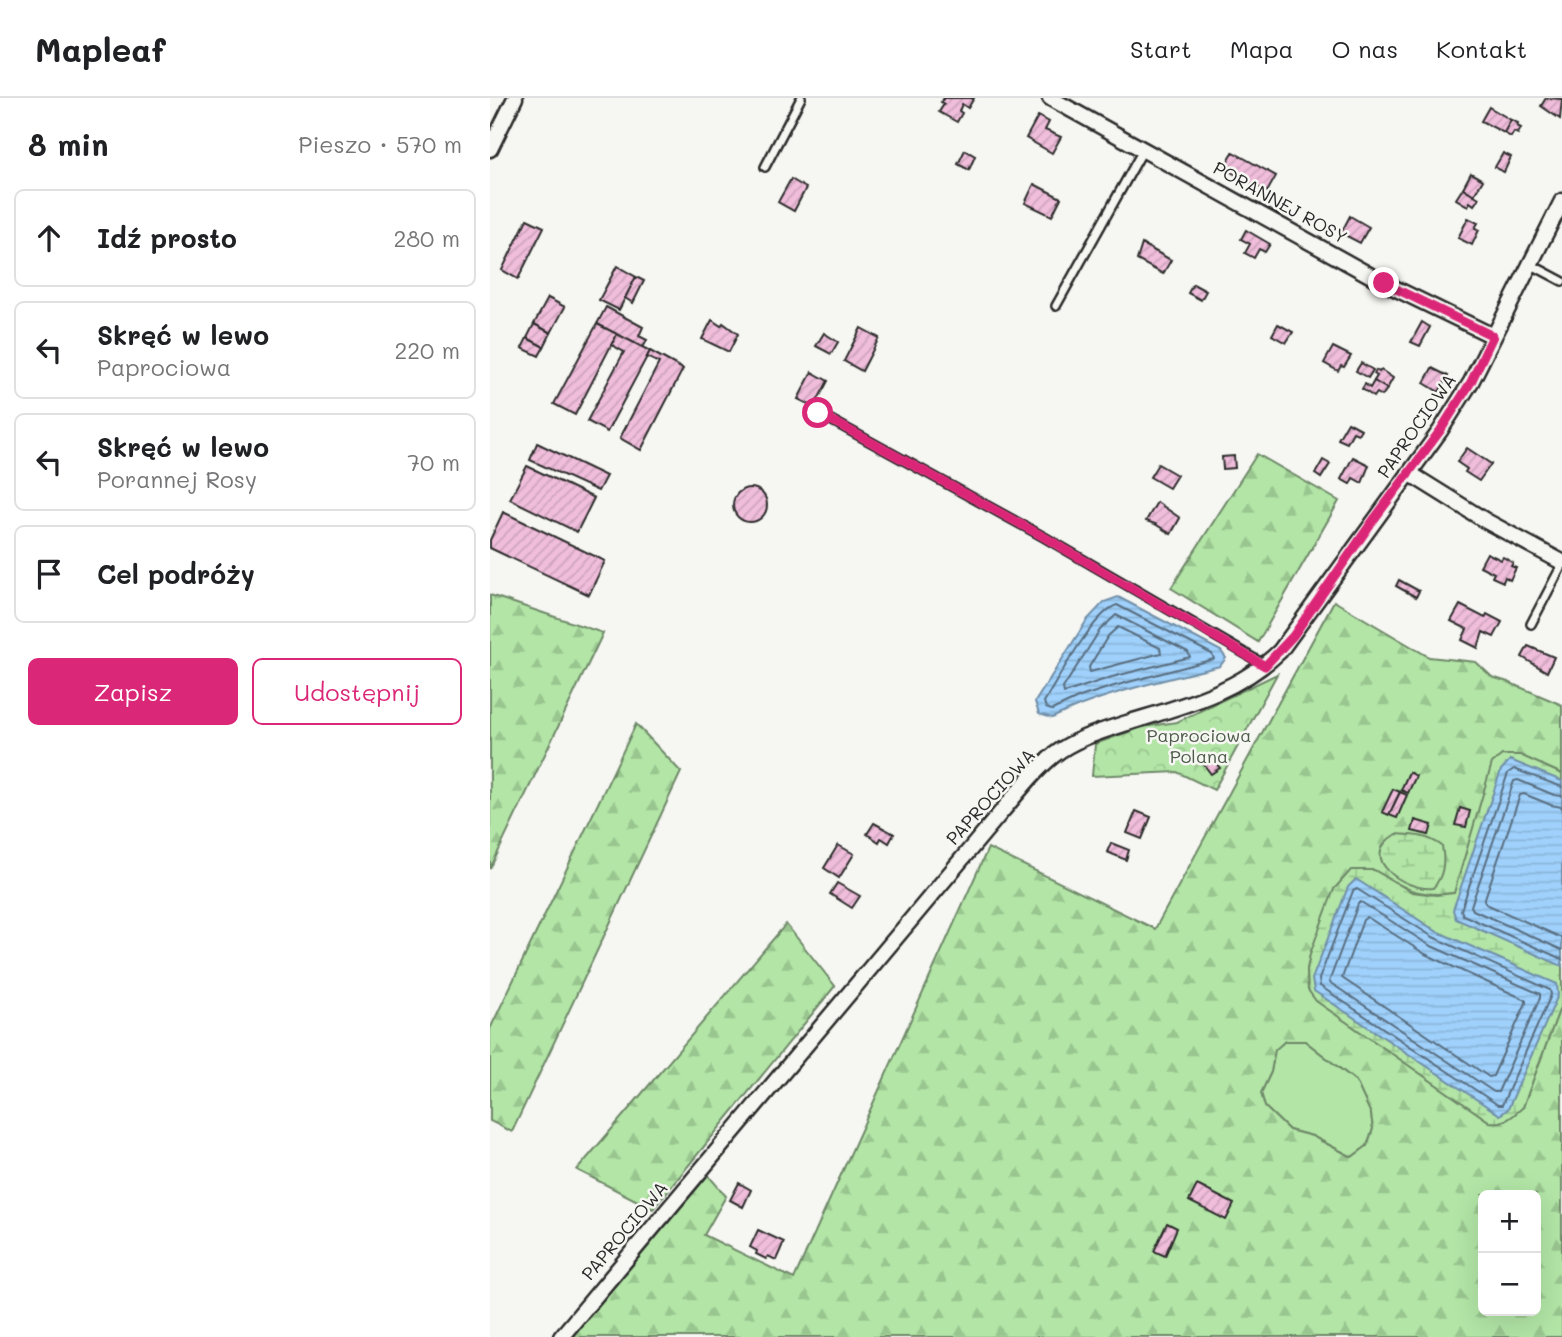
<!DOCTYPE html>
<html lang="pl">
<meta charset="utf-8">
<style>
:root{--surface:#fff;--page:#f6f6f6;--text:#202124;--muted:#757577;--line:#e0e0e0;--accent:#db2777}
body{margin:0;font-family:Mali,sans-serif;background:var(--page);color:var(--text)}
.controls{position:absolute;right:21px;bottom:21px;display:grid;overflow:hidden;border-radius:10px;box-shadow:0 7px 28px #0002}
.controls button{width:63px;height:63px;display:grid;place-items:center;padding:0;border:0;border-bottom:2px solid var(--line);background:var(--surface);color:var(--text);font:35px sans-serif}
.stop{position:absolute;width:21px;height:21px;margin:-16px;border:5px solid #db2777;border-radius:50%;background:#fff}
.stop.end{background:#db2777;border-color:#fff;box-shadow:0 2px 7px #0008}
.list{margin:0;padding:0;list-style:none}
h2{display:flex;justify-content:space-between;align-items:center;height:91px;margin:0;padding:0 28px;font-size:30px}
h2 small{font-size:23px;font-weight:400;color:var(--muted)}
.list li{display:grid;grid-template-columns:46px 1fr auto;gap:21px;align-items:center;box-sizing:border-box;height:98px;margin:0 14px 14px;padding:0 14px;border:2px solid var(--line);border-radius:10px}
.list b{display:block;font-size:26px;white-space:nowrap}
.list p{margin:0;font-size:23px;white-space:nowrap;color:var(--muted)}
.list em{font-size:23px;font-style:normal;color:var(--muted)}
.actions{display:flex;gap:14px;padding:21px 28px}
.actions a{flex:1;padding:16px 0;border:2px solid var(--accent);border-radius:10px;text-align:center;font-size:24px;color:var(--accent)}
.actions .main{background:var(--accent);color:#fff}
.icon{flex:none;width:38px;height:38px;fill:none;stroke:currentColor;stroke-width:2;stroke-linecap:round;stroke-linejoin:round}
.map{position:relative;flex:none;width:1072px;height:1239px;overflow:hidden}
header{display:flex;align-items:center;gap:42px;box-sizing:border-box;height:98px;padding:0 35px;background:var(--surface);border-bottom:2px solid var(--line)}
header strong{font-size:33px}
nav{display:flex;gap:38px;margin-inline-start:auto;font-size:24px}
main{display:flex}
aside{flex:1;background:var(--surface)}
.map>svg:first-child{display:block}
.green{fill:#b2e5a6;stroke:#6e8868;stroke-width:2}
.forest{fill:url(#forest-firs);stroke:#6e8868;stroke-width:2;fill-rule:evenodd}
.wetland{fill:url(#wetland-marsh);stroke:#6e8868;stroke-width:2}
.park{fill:url(#park-crowns);stroke:#6e8868;stroke-width:2}
.water{fill:url(#water-rules);stroke:#718fa8;stroke-width:2}
.lines{fill:none;stroke-linecap:round;stroke-linejoin:round}
.shore{stroke:#596d7f;stroke-width:2}
.building{fill:url(#building-hatch);stroke:#2b2b2b;stroke-width:2}
.lane-casing{stroke:#2b2b2b;stroke-width:12}
.street-casing{stroke:#2b2b2b;stroke-width:19}
.lane{stroke:#f6f6f2;stroke-width:7}
.street{stroke:#f6f6f2;stroke-width:14}
.route{stroke:#db2777;stroke-width:9}
.labels{text-anchor:middle;stroke-width:5;stroke-linejoin:round;paint-order:stroke}
.street-label{font-size:18px;fill:#2b2b2b;stroke:#f6f6f2}
.park-label{font-size:18px;fill:#4d5a4a;stroke:#f6f6f2}
</style>
<header>
<strong>Mapleaf</strong>
<nav><a>Start</a><a>Mapa</a><a>O nas</a><a>Kontakt</a></nav>
</header>
<main>
<aside>
<h2>8 min<small>Pieszo · 570 m</small></h2>
<ul class="list">
<li><svg class="icon" aria-label="ahead" viewBox="0 0 24 24"><path d="M12 20V5M6 11l6-6 6 6"/></svg><div><b>Idź prosto</b></div><em>280 m</em></li>
<li><svg class="icon" aria-label="left" viewBox="0 0 24 24"><path d="M17 20v-9H6M10 6l-5 5 5 5"/></svg><div><b>Skręć w lewo</b><p>Paprociowa</p></div><em>220 m</em></li>
<li><svg class="icon" aria-label="left" viewBox="0 0 24 24"><path d="M17 20v-9H6M10 6l-5 5 5 5"/></svg><div><b>Skręć w lewo</b><p>Porannej Rosy</p></div><em>70 m</em></li>
<li><svg class="icon" aria-label="arrive" viewBox="0 0 24 24"><path d="M6 21V4h12l-3 4 3 4H6"/></svg><div><b>Cel podróży</b></div></li>
</ul>
<div class="actions"><a class="main">Zapisz</a><a>Udostępnij</a></div>
</aside>
<div class="map">
<svg width="1072" height="1239" viewBox="0 0 1072 1239">
<defs>
<pattern id="forest-firs" width="22" height="20" patternUnits="userSpaceOnUse" patternTransform="scale(1.75)"><rect width="22" height="20" fill="#b2e5a6"/><path d="M5 1l3.5 6h-7zM16 11l3.5 6h-7z" fill="#99c58f"/></pattern>
<pattern id="wetland-marsh" width="20" height="14" patternUnits="userSpaceOnUse" patternTransform="scale(1.75)"><rect width="20" height="14" fill="#b2e5a6"/><path d="M1 5h8M5 5V1M11 12h8M15 12V8" fill="none" stroke="#99c58f"/></pattern>
<pattern id="park-crowns" width="20" height="18" patternUnits="userSpaceOnUse" patternTransform="scale(1.75)"><rect width="20" height="18" fill="#b2e5a6"/><path d="M2 6a3 3 0 1 1 6 0M12 15a3 3 0 1 1 6 0" fill="none" stroke="#99c58f"/></pattern>
<pattern id="water-rules" width="6" height="5" patternUnits="userSpaceOnUse" patternTransform="scale(1.75)"><rect width="6" height="5" fill="#9fd1fc"/><path d="M0 2.5h6" fill="none" stroke="#89b4d8"/></pattern>
<pattern id="building-hatch" width="6" height="6" patternUnits="userSpaceOnUse" patternTransform="scale(1.75)"><rect width="6" height="6" fill="#f0bddb"/><path d="M-1 1l2-2M0 6l6-6M5 7l2-2" fill="none" stroke="#cea3bc"/></pattern>
</defs>
<rect width="100%" height="100%" fill="#f6f6f2"/>
<filter id="ink" filterUnits="userSpaceOnUse"><feTurbulence type="fractalNoise" baseFrequency=".0143" numOctaves="2"/><feDisplacementMap in="SourceGraphic" scale="14" xChannelSelector="R" yChannelSelector="G"/><feConvolveMatrix kernelMatrix="1 2 1 2 8 2 1 2 1" color-interpolation-filters="sRGB"/></filter>
<g filter="url(#ink)">
<path class="green" d="M795,943H815L866,983L881,1015L883,1031L877,1048L862,1059L822,1038L799,1032L775,1009L771,995L781,974L784,952Z"/>
<g class="forest">
<path d="M767,356L849,403L768,544L681,490Z"/>
<path d="M0,497L113,535L0,771Z"/>
<path d="M844,503L939,559L986,564L1002,579L1018,584L1072,607V676L1030,657L1003,665L965,795C925,799 916,791 884,772L820,856L817,872L818,892L1000,1024C1015,1026 1022,1019 1033,1009L1072,904V1239H82L218,1077L236,1098L214,1137L304,1181L498,750L665,831ZM795,943H815L866,983L881,1016L883,1031L877,1048L862,1059L822,1038L799,1032L775,1009L771,995L781,974L785,952ZM993,1097H1046V1213H993Z"/>
<path d="M146,626L191,674L22,1034L0,1023V931Z"/>
<path d="M296,826L345,888L163,1111L87,1072Z"/>
</g>
<g class="wetland">
<path d="M1012,657H1030L1072,676V904L1033,1009C1022,1019 1015,1026 1000,1024L826,903L818,892L817,872L820,856L844,791L861,772H884L922,794L946,797L964,795L1002,665Z"/>
<path d="M906,736C924,737 937,737 952,748C955,763 954,778 943,790C915,793 865,760 906,736Z"/>
</g>
<path class="park" d="M787,576L724,692L687,674L602,678L605,646L652,629L687,624Z"/>
<g class="water">
<path d="M628,499L731,553L736,560L730,568C672,583 615,594 562,620L549,616L545,604L597,522L614,504Z"/>
<path d="M1020,662L1072,683V868L966,821L963,812L1011,672Z"/>
<path d="M866,781L946,833L1067,886L1068,897L1018,1011L1010,1017L824,893L822,881L858,789Z"/>
</g>
<g class="lines">
<g class="shore">
<path d="M627,507L722,556L724,561L624,588L590,599L562,612L556,610L554,604C568,581 604,514 627,507Z"/>
<path d="M626,517L698,554L700,559L622,579L574,595L573,590L610,532Z"/>
<path d="M628,529L670,550L671,555L600,574L599,569L618,538Z"/>
<path d="M1072,689L1024,671L1018,675L971,812L973,817L1072,861"/>
<path d="M1072,698L1064,697L1028,682L1024,683L981,808L983,812L1072,852"/>
<path d="M1072,709L1061,707L1034,696L1030,697L994,803L996,806L1072,840"/>
<path d="M867,791L943,839L1060,892L1061,897L1012,1007H1008L830,888L829,881L863,793Z"/>
<path d="M871,804L939,847L1050,896V900L1008,994H1004L839,884L868,806Z"/>
<path d="M877,819L935,856L1036,902V905L1003,978L999,979L852,880L873,822Z"/>
</g>
</g>
<g class="building">
<path d="M454,0H484L478,10L472,6L469,13L472,15L467,24L449,14L454,6L451,4Z"/>
<path d="M1056,0L1072,1L1070,21L1051,8Z"/>
<path d="M999,9L1021,22L1014,35L991,23Z"/>
<path d="M548,18L559,24L555,32L571,39L562,55L536,40Z"/>
<path d="M1021,22L1028,25L1027,28L1031,30L1028,36L1024,34L1021,39L1014,35Z"/>
<path d="M475,52L485,58L479,72L468,66Z"/>
<path d="M743,54L786,78L777,94L734,70Z"/>
<path d="M1013,55L1021,59L1014,74L1005,69Z"/>
<path d="M981,75L993,82L984,97L973,90Z"/>
<path d="M301,81L316,90L304,113L288,104Z"/>
<path d="M544,86L571,100L562,118L535,105Z"/>
<path d="M973,90L989,100L984,107L980,104L978,108L966,101Z"/>
<path d="M860,118L879,129L870,145L851,135Z"/>
<path d="M978,120L988,125L985,130L989,132L982,147L968,140Z"/>
<path d="M37,121L54,129L28,181L12,172Z"/>
<path d="M756,132L780,146L775,154L769,151L764,160L755,155L760,146L751,141Z"/>
<path d="M652,146L681,162L673,176L647,162Z"/>
<path d="M127,168L146,179L129,212L109,202Z"/>
<path d="M146,179L154,183L143,205L135,200Z"/>
<path d="M703,186L716,193L711,202L698,195Z"/>
<path d="M58,200L75,209L61,235L44,226Z"/>
<path d="M116,209L153,229L149,238L157,242L153,250L107,226Z"/>
<path d="M222,222L231,228L233,225L248,236L239,254L212,241Z"/>
<path d="M932,224L940,229L930,248L921,244Z"/>
<path d="M44,226L61,235L54,249L37,240Z"/>
<path d="M107,226L127,236L85,317L64,306Z"/>
<path d="M788,226L803,234L796,245L782,237Z"/>
<path d="M371,230L389,240L372,273L354,263Z"/>
<path d="M334,235L348,244L341,256L326,248Z"/>
<path d="M127,236L160,253L117,334L97,323L134,254L122,247Z"/>
<path d="M37,240L54,249L49,258L32,250Z"/>
<path d="M843,249L861,258L854,269L851,268L848,273L834,265Z"/>
<path d="M160,253L193,271L151,352L130,340L169,265L157,259Z"/>
<path d="M871,265L883,272L878,280L866,273Z"/>
<path d="M942,270L958,278L949,294L934,285Z"/>
<path d="M886,272L889,274L891,272L903,280L897,291L884,283L887,278L884,276Z"/>
<path d="M322,274L338,283L324,309L308,301Z"/>
<path d="M884,283L897,291L892,298L887,295L884,299L872,291L875,286L880,290Z"/>
<path d="M858,324L871,331L868,336L863,334L857,345L848,341Z"/>
<path d="M47,345L116,378L108,393L40,362Z"/>
<path d="M977,350L1001,366L989,383L975,374L977,371L967,364Z"/>
<path d="M744,358L745,370L733,371L732,359Z"/>
<path d="M863,359L879,367L872,385L863,380L860,386L851,381Z"/>
<path d="M833,362L840,366L831,380L825,376Z"/>
<path d="M668,366L687,377L679,390L660,379Z"/>
<path d="M37,368L104,400L87,434L20,401Z"/>
<circle cx="260" cy="407" r="17"/>
<path d="M667,404L690,420L681,436L665,426L656,423Z"/>
<path d="M13,414L115,463L99,497L0,450V442Z"/>
<path d="M997,455L1011,462L1013,459L1023,465L1021,468L1026,470L1020,482L1015,479L1013,484L1002,479L1004,475L990,468Z"/>
<path d="M909,482L929,493L926,499L906,488Z"/>
<path d="M970,507L995,520L997,516L1012,524L1004,539L993,534L988,550L972,542L977,531L961,523Z"/>
<path d="M1038,548L1064,559L1057,574L1032,559Z"/>
<path d="M720,658L730,670L721,676L712,664Z"/>
<path d="M919,674L926,678L918,695L911,692Z"/>
<path d="M903,691L910,694L899,717L892,714Z"/>
<path d="M910,694L917,697L907,720L899,717Z"/>
<path d="M970,710L980,713L976,729L965,727Z"/>
<path d="M646,713L661,719L652,741L637,735Z"/>
<path d="M925,722L942,727L939,737L922,733Z"/>
<path d="M384,725L404,736L399,745L391,740L389,744L377,736Z"/>
<path d="M621,745L639,752L636,762L617,754Z"/>
<path d="M348,747L364,756L349,780L334,770Z"/>
<path d="M347,785L370,798L362,810L340,796Z"/>
<path d="M249,1085L261,1092L253,1109L240,1102Z"/>
<path d="M707,1087L744,1106L736,1122L699,1103Z"/>
<path d="M677,1125L687,1130L675,1158L664,1153Z"/>
<path d="M268,1132L294,1144L286,1162L278,1158L276,1161L266,1156L267,1153L260,1149Z"/>
</g>
<g class="lines">
<defs>
<g id="lane">
<path d="M275,69L311,0"/>
<path d="M1040,166L1072,183"/>
<path d="M566,208L653,52"/>
<path d="M328,315L554,439L775,567"/>
<path d="M1041,526L1072,467"/>
</g>
<g id="street">
<path d="M560,0L894,185L1003,238"/>
<path d="M0,51L25,0"/>
<path d="M919,375L996,423L1072,464"/>
<path d="M71,1239L513,712C529,693 544,673 564,657C584,641 612,633 637,625C692,608 748,594 790,553L950,333L981,284L1072,103"/>
</g>
</defs>
<use href="#lane" class="lane-casing"/>
<use href="#street" class="street-casing"/>
<use href="#lane" class="lane"/>
<use href="#street" class="street"/>
</g>
</g>
<g class="lines" filter="url(#ink)">
<path class="route" d="M328,315L554,439L775,568L803,538L882,424L950,333L981,284L1003,238L894,185"/>
</g>
<g class="labels">
<g class="street-label">
<text transform="translate(790 105) rotate(29)" y="6">PORANNEJ ROSY</text>
<text transform="translate(927 328) rotate(-55)" y="6">PAPROCIOWA</text>
<text transform="translate(501 699) rotate(-48)" y="6">PAPROCIOWA</text>
<text transform="translate(135 1133) rotate(-50)" y="6">PAPROCIOWA</text>
</g>
<g class="park-label">
<text x="709" y="644">Paprociowa<tspan x="709" dy="21">Polana</tspan></text>
</g>
</g>
</svg>
<div class="controls">
<button>+</button>
<button>−</button>
</div>
<div class="stop" style="left:328px;top:315px"></div>
<div class="stop end" style="left:894px;top:185px"></div>
</div>
</main>
